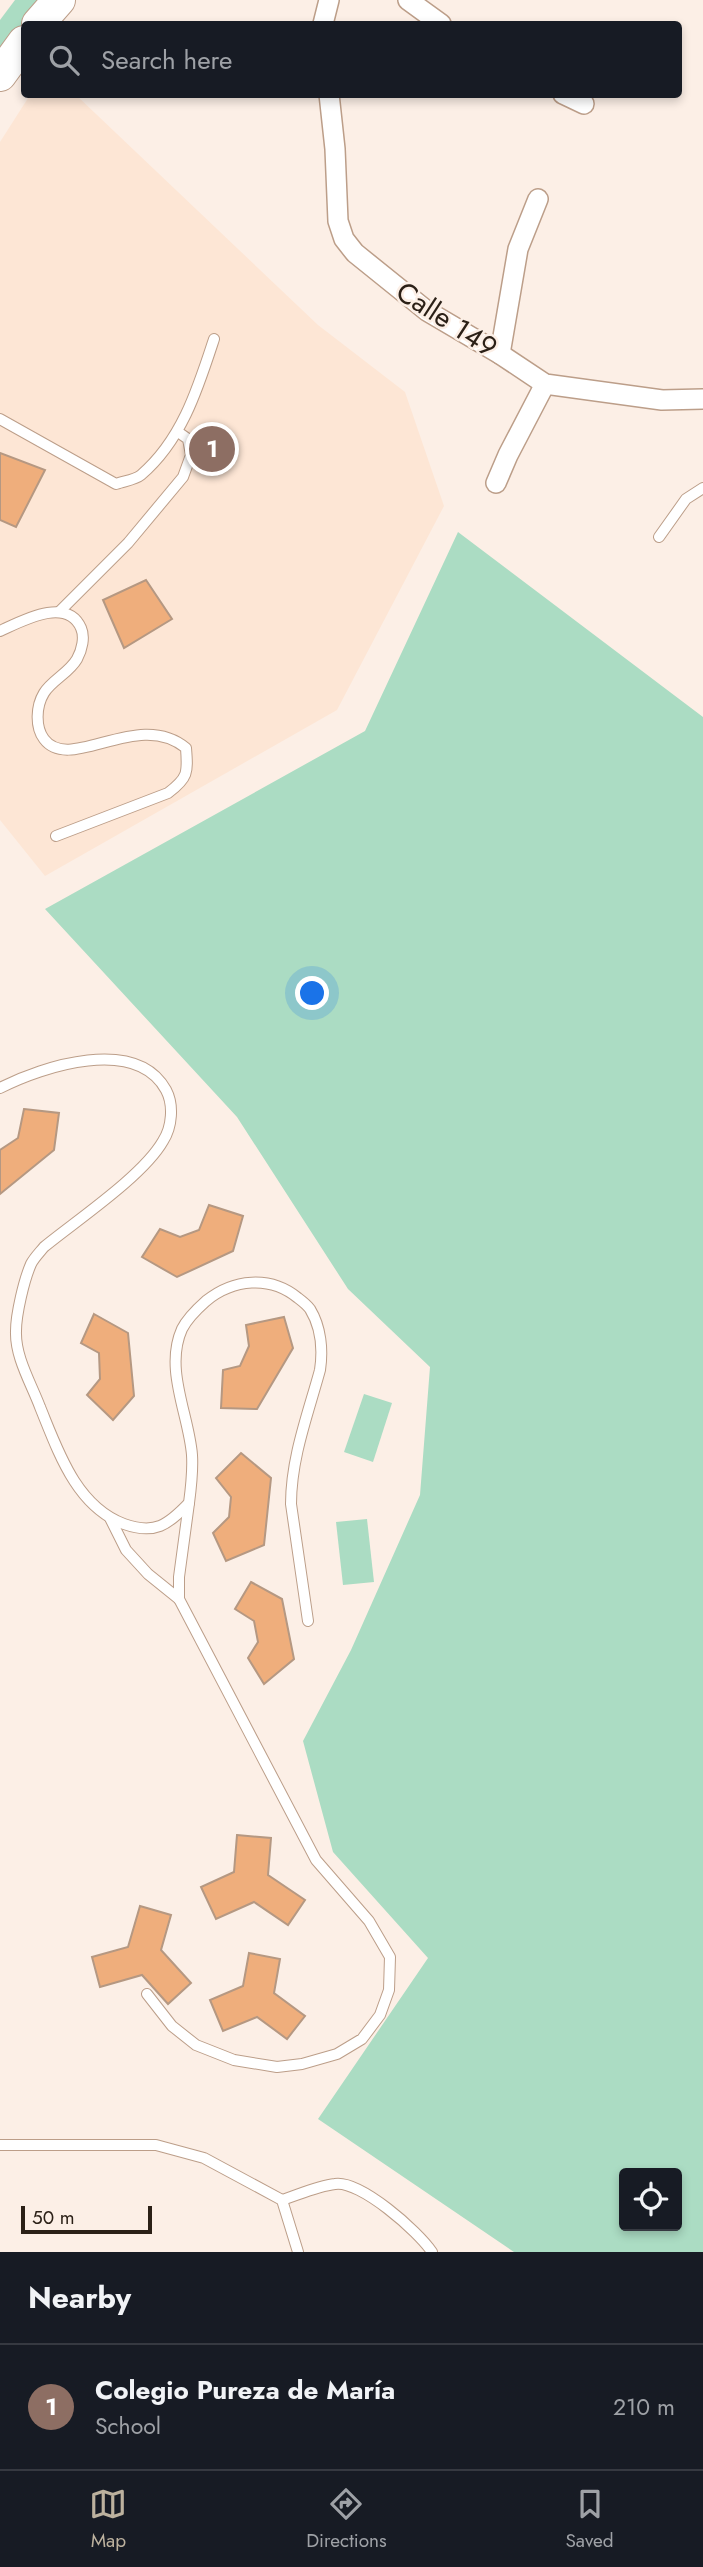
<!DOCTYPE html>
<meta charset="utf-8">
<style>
:root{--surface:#171b24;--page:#242831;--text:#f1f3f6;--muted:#9ea1a6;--line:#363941;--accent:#bcb19e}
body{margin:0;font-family:Jost,sans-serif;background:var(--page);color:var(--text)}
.controls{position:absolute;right:21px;bottom:21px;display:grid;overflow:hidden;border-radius:7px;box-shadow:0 4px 10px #0003}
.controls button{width:63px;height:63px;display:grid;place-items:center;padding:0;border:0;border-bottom:2px solid var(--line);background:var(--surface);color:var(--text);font:35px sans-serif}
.scale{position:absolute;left:21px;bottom:18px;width:131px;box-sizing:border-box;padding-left:7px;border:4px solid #2b2017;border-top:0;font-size:19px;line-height:24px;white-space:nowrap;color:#2b2017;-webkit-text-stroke:5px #fcefe6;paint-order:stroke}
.you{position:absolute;left:313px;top:994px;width:24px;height:24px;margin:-18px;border:5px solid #fff;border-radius:50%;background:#1a73e8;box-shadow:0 0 0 10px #1a73e833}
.badge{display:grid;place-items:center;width:46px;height:46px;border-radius:50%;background:var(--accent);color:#fff;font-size:23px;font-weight:700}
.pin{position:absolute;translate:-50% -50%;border:4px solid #fff;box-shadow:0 2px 7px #0006}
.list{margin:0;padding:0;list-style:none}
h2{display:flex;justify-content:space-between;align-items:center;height:91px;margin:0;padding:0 28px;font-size:30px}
h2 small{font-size:23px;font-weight:400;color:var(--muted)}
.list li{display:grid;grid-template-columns:46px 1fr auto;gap:21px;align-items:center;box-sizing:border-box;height:126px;padding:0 28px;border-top:2px solid var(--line)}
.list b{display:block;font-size:26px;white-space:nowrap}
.list p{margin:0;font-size:23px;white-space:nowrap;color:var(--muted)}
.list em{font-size:23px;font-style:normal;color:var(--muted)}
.icon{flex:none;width:38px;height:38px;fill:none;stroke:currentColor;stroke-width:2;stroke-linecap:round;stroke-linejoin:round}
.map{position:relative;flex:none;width:703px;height:2252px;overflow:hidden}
.search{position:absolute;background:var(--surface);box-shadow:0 4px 10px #0003;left:21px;right:21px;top:21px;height:77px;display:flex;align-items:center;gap:18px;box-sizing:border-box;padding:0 24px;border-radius:7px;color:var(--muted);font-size:26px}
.sheet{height:217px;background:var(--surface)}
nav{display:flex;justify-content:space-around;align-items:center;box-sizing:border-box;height:98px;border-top:2px solid var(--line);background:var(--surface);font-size:19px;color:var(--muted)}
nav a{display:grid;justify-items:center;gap:4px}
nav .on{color:var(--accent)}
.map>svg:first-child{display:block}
.built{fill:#fde6d5}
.green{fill:#abdcc3;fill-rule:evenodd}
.building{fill:#efae7c;stroke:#b59882;stroke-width:2}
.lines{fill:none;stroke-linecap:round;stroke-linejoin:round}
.service-casing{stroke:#bc9e89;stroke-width:12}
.minor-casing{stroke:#bc9e89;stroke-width:22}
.primary-casing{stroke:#bc9e89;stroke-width:34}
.service{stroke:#fff;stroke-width:10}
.minor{stroke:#fff;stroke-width:19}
.primary{stroke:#fff;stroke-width:32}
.labels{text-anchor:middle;stroke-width:5;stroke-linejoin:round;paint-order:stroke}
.street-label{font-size:28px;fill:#2b2017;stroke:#fcefe6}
</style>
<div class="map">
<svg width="703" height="2252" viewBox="0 0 703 2252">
<rect width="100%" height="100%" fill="#fcefe6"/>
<path class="built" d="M30,95H76L318,325L405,392L444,506L337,710L45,876L0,820V142Z"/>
<g class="green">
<path d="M15,0H47L24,25L0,59V20Z"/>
<path d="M458,532L703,717V2252H514L318,2119L428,1958L333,1852L303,1741L351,1650L420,1495L430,1367L348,1289L237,1117L45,909L365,731ZM677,2173V2226H624V2173Z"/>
<path d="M364,1394L392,1403L373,1462L344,1452Z"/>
<path d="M367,1519L374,1582L343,1585L336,1522Z"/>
</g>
<g class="building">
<path d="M0,453L45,470L16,527L0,520Z"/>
<path d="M146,580L172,619L124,648L103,600Z"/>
<path d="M24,1109L59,1113L54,1150L0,1194V1150L18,1138Z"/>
<path d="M209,1205L243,1216L233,1251L177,1277L142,1257L160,1229L180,1237L199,1230Z"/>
<path d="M94,1314L128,1333L134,1396L113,1420L87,1395L100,1379L99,1353L81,1343Z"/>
<path d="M284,1317L293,1348L257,1409L221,1408L223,1370L240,1366L249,1346L246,1325Z"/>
<path d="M241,1453L271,1478L264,1545L226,1561L213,1533L229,1517L231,1497L216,1478Z"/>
<path d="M251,1582L282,1599L294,1659L264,1684L248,1658L258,1642L254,1621L235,1609Z"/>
<path d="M237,1835L271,1838L268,1875L305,1900L288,1925L254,1902L216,1919L201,1887L234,1872Z"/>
<path d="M140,1906L171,1915L161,1950L191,1983L168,2004L142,1975L100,1987L92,1957L128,1947Z"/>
<path d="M249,1953L280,1959L274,1993L305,2016L287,2039L257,2017L223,2031L210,2000L243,1986Z"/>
</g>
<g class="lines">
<defs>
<g id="service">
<path d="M0,419L116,484C124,481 135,480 141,475C182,440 198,388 214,339"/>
<path d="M659,537L686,499L703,488"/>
<path d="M60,611L128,543L183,477L191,455L188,439L178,432"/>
<path d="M0,631C22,621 67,596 81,628C85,637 82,650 77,659C69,673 52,680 44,693C36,706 35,727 44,739C70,774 138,708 186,748C188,773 188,778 168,793L56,836"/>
<path d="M0,1088C43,1066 136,1036 166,1090C174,1105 172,1127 163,1141C143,1176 77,1220 44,1247C40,1252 34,1258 31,1264C24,1280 16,1314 16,1331C15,1357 31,1383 40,1407C58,1451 76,1506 124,1524C155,1535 168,1525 189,1503C191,1488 193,1471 192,1455C189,1415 164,1369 182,1329C187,1319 197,1309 206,1301C233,1279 270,1275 298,1298C302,1301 307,1305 310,1309C321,1327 323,1350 320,1370C308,1414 291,1458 291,1504L308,1621"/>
<path d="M110,1518L126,1550L148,1574L179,1599"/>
<path d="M147,1994L172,2026L196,2045L234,2060L277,2067L302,2064L337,2054L362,2039L380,2015L389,1990L390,1957L369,1921L316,1860L179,1599V1577L189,1503"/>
<path d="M0,2145H156L204,2158L282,2200L298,2252"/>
<path d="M282,2200C298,2195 317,2186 335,2184C360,2180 418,2231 432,2252"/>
</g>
<g id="minor">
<path d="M408,0L441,24"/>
<path d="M323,24L329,0"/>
<path d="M329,94L335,149L338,221L344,239L355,253L427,311L500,354L545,384L662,400L703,399"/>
<path d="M563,94L584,104"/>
<path d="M500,354L518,249L538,199"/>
<path d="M496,483L508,455L545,384"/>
</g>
<g id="primary">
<path d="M38,24L59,0"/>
<path d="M0,75L24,42"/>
</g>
</defs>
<use href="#service" class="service-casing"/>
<use href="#minor" class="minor-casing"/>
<use href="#primary" class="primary-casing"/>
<use href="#service" class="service"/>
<use href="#minor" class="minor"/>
<use href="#primary" class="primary"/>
</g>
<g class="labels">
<g class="street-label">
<text transform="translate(447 319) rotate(33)" y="10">Calle 149</text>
</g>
</g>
</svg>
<div class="controls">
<button><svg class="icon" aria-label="locate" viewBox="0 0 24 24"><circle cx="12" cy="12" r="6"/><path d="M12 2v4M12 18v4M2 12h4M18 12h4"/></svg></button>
</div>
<div class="scale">50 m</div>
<div class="you"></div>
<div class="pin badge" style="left:212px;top:449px;background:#8d6e63">1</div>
<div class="search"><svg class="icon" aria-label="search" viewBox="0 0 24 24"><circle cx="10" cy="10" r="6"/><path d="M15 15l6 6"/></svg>Search here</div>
</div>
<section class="sheet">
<h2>Nearby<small></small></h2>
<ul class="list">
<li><span class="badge" style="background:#8d6e63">1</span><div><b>Colegio Pureza de María</b><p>School</p></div><em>210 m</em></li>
</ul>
</section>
<nav>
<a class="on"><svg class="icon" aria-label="map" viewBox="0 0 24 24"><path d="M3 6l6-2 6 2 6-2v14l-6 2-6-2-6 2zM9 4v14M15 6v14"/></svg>Map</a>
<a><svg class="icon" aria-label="directions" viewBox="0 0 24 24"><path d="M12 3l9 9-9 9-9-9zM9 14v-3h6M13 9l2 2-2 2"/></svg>Directions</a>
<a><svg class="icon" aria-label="saved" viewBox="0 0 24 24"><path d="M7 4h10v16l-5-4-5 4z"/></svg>Saved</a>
</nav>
